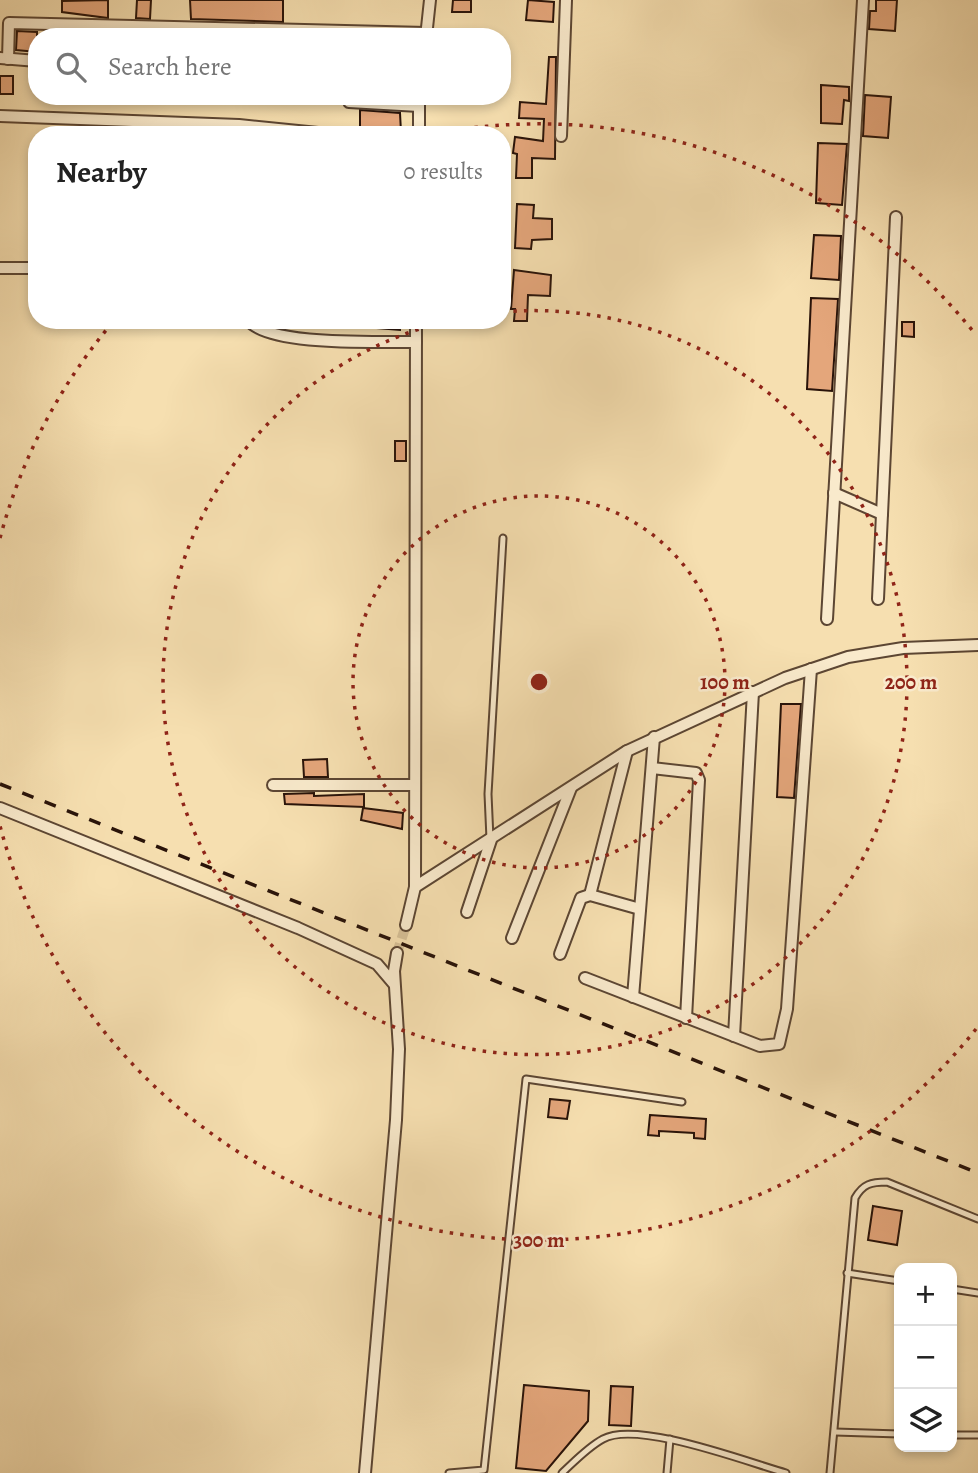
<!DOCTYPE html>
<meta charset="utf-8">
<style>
:root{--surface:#fff;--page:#f2f2f2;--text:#222;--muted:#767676;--line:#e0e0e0}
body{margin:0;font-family:Alegreya,serif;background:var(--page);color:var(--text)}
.controls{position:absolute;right:21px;bottom:21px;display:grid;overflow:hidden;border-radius:14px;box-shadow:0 4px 10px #0003}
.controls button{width:63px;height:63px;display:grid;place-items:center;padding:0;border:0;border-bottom:2px solid var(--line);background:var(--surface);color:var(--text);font:35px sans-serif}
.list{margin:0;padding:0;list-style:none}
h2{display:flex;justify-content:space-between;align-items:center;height:91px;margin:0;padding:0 28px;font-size:30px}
h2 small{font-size:23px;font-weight:400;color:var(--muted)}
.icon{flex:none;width:38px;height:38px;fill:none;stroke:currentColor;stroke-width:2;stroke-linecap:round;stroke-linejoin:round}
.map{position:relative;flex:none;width:978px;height:1473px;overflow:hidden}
.search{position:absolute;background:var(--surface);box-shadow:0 4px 10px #0003;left:28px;top:28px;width:483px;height:77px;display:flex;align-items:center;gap:18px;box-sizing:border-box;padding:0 24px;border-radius:28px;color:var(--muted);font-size:26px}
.panel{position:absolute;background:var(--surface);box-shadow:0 4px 10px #0003;left:28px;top:126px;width:483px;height:203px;border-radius:28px}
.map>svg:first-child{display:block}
.building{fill:#e4a67b;stroke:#291309;stroke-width:2}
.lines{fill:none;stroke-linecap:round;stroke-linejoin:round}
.street-tunnel{stroke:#d7c097;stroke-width:10;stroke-dasharray:10 5;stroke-linecap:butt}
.lane-casing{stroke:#5c4633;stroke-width:9}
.street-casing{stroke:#5c4633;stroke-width:14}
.lane{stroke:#f9eacc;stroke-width:5}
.street{stroke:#f9eacc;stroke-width:10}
.rail{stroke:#291309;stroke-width:3.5;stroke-dasharray:12 12;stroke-linecap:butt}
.ring{fill:none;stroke:#8f2418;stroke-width:3.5;stroke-dasharray:3.5 7}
.centre{fill:#8f2418;stroke:#f9eacc;stroke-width:3.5}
.ring-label{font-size:21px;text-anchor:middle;font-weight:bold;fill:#8f2418;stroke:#f9eacc;stroke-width:5;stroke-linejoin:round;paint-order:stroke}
</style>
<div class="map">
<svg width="978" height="1473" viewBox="0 0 978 1473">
<rect width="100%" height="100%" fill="#f6dfb0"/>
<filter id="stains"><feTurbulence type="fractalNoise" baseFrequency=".00286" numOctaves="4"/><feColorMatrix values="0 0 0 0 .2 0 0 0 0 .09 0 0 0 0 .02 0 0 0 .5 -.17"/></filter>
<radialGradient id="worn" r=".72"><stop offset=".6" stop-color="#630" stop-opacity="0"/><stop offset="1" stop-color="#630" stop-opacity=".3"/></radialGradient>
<g class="building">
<path d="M108,0V18L62,12V1Z"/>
<path d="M137,0H151L150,19L136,18Z"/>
<path d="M190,0H283V22L191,19Z"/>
<path d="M453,0H471V12H452Z"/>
<path d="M528,0L554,2L553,22L526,20Z"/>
<path d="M876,0H897L895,31L869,29L870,11H876Z"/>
<path d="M17,31L37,32V52L16,50Z"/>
<path d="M549,57H556L555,159L532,158V178H516L517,154L513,153L515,137L543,141L544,119L519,118L520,102L546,104Z"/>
<rect x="0" y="76" width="13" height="18"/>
<path d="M821,85L849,87V101L844,100L842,124L821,123Z"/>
<path d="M865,95L891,97L888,138L863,136Z"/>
<path d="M360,110L400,113L401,132L360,131Z"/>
<path d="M818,143L847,144L842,205L816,203Z"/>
<path d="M517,204L534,205L533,218L552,219V239L532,240L531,249L515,248Z"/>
<path d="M814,235L841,236L839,280L811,278Z"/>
<path d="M514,270L551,275L550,296L528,295L527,321H514L515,309H511Z"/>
<path d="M811,298L838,299L832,391L807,389Z"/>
<path d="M366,320H400V330L365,327Z"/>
<path d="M902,322H914V337L902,336Z"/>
<rect x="395" y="441" width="11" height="20"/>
<path d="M781,704H801L794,798L777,797Z"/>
<path d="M327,759L328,777H304L303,760Z"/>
<path d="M314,793V796L364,794V807L285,804L284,794Z"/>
<path d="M363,808L403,813L402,829L361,820Z"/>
<path d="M550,1099L570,1101L567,1119L548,1117Z"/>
<path d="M650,1115L706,1119L705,1139L694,1138V1133L659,1131V1136L648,1135Z"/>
<path d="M873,1206L902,1211L897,1245L868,1240Z"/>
<path d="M524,1385L589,1391L588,1421L546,1471L516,1468Z"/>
<path d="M611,1386L633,1387L631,1426L609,1425Z"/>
</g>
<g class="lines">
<path class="street-tunnel" d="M397,953L406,925"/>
<defs>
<g id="lane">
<path d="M490,839L488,794L503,538"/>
<path d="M847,1273L899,1281"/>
<path d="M952,1289L978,1293"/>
<path d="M835,1432L899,1434"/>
<path d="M952,1435H978"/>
<path d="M449,1473L484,1470L526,1079L682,1102"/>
<path d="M562,1473C575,1461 588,1447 603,1439C637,1420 747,1462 786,1473"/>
<path d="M667,1473L670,1439"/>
<path d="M830,1473L855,1198C863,1184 871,1182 887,1182L978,1219"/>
</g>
<g id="street">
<path d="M426,37L430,0"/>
<path d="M0,58L37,61"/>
<path d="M8,59L9,23L426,33"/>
<path d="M349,102L419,106"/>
<path d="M0,116L239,125L338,135"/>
<path d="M419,135V96"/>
<path d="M561,136L566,0"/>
<path d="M0,268H37"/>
<path d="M248,320C269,347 381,341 416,342"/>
<path d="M834,493L882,514"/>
<path d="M878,599L896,217"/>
<path d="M827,619L863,0"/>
<path d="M652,768L696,773L699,780L686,1018"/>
<path d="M273,785H414"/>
<path d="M0,808L298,928L377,964L394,984"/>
<path d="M415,887L627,751L785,678L848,657L903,648L978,645"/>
<path d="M590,895L627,751"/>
<path d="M467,912L491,840"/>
<path d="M406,925L415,887L416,320"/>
<path d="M512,938L571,788"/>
<path d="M560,954L581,898L590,895L640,909"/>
<path d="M585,978L760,1046L779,1044L787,1009L811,669"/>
<path d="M633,997L654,737"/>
<path d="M734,1036L753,692"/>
<path d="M365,1473L396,1120L399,1049L394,971L397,953"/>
</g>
</defs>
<use href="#lane" class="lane-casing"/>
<use href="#street" class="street-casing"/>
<use href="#lane" class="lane"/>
<use href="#street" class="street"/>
<path class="rail" d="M0,784L978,1173"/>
</g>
<g class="ring">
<circle cx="539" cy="682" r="186"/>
<path d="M503 312A372 372 0 1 1 452 320"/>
<path d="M976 1029A558 558 0 0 1 0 826M0 538A558 558 0 0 1 112 323M433 134A558 558 0 0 1 976 335"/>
</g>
<circle cx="539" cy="682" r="10" class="centre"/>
<g class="ring-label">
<text x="725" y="689">100 m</text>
<text x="911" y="689">200 m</text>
<text x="539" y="1247">300 m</text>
</g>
<rect width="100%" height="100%" filter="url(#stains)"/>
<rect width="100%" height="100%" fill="url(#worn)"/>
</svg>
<div class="controls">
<button>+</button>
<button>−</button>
<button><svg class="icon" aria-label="layers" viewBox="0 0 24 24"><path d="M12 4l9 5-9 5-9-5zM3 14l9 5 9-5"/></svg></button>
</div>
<div class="search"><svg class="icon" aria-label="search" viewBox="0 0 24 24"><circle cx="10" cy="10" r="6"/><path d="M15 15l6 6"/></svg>Search here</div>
<section class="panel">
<h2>Nearby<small>0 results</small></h2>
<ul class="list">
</ul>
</section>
</div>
